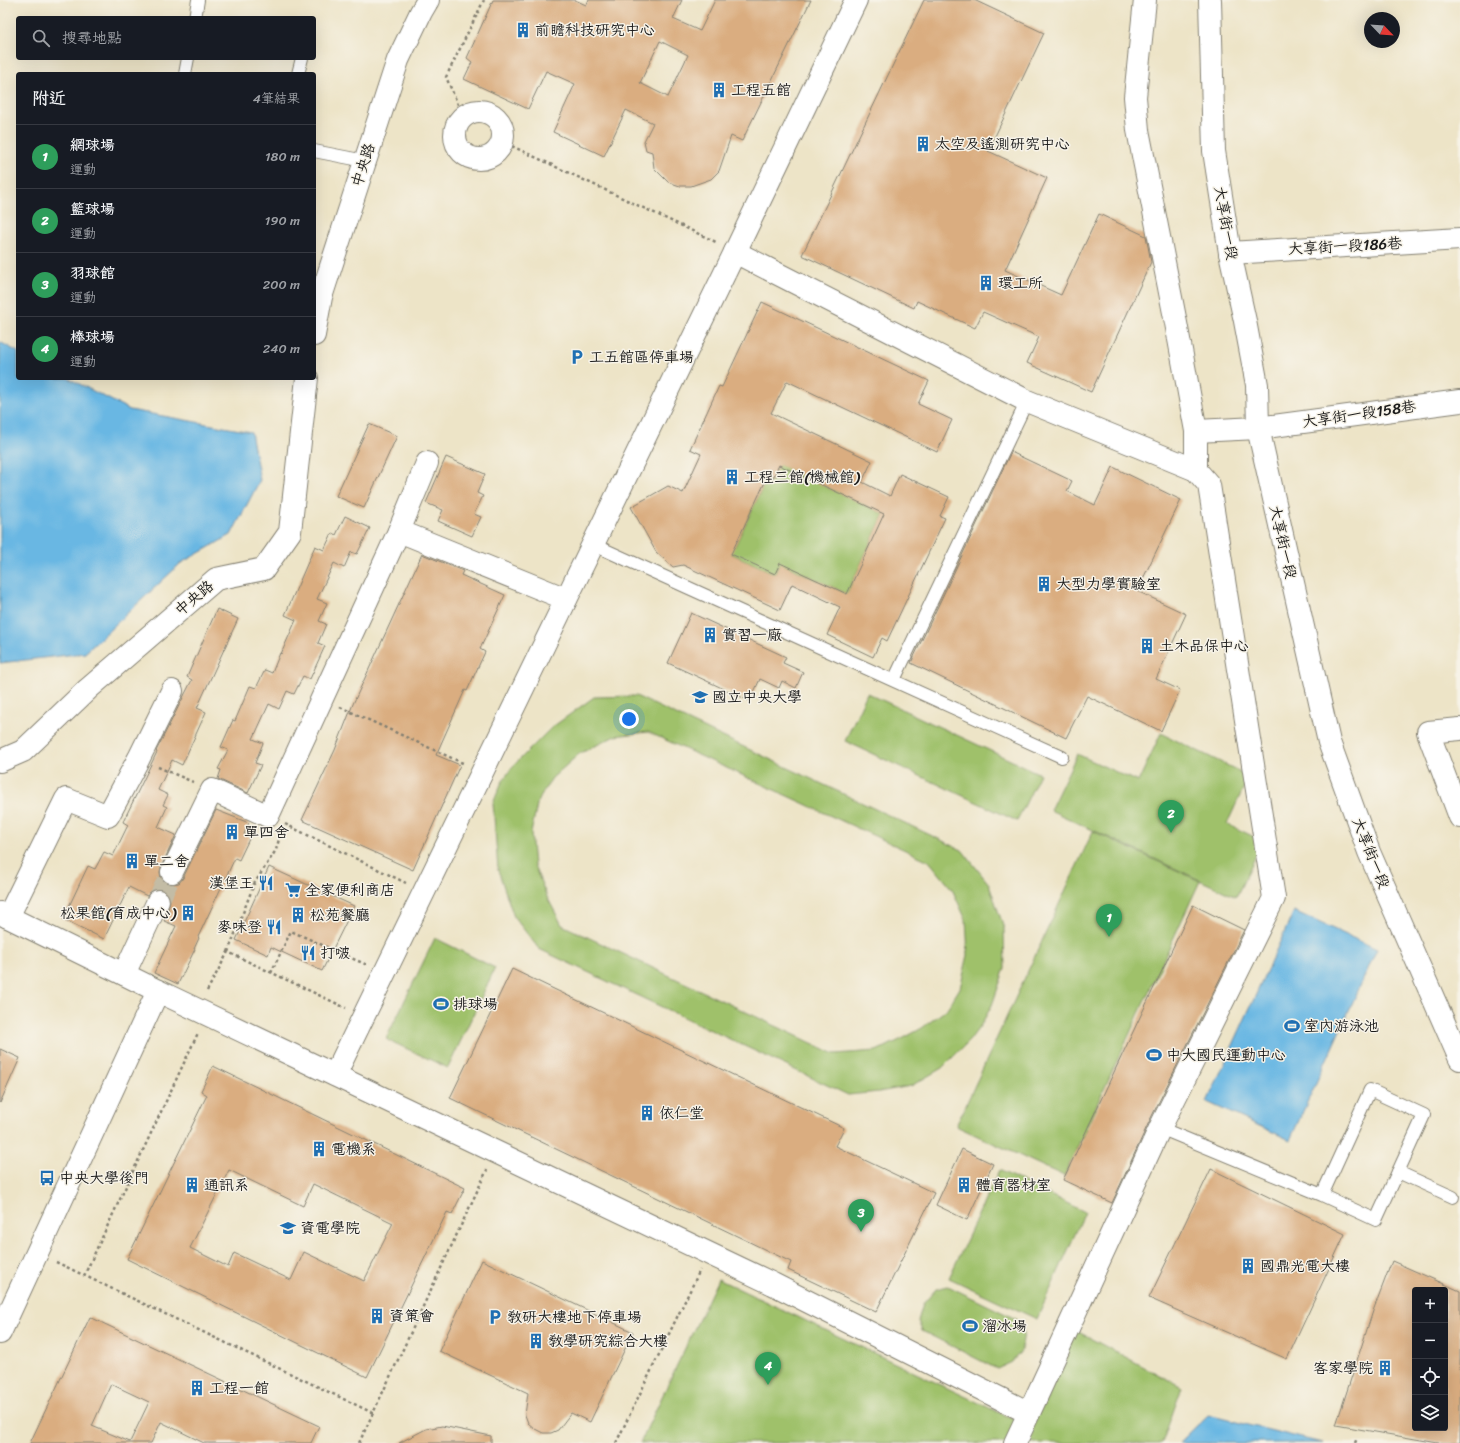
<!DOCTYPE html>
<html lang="zh-TW">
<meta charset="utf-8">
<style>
:root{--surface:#171b24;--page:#20242c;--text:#f1f3f6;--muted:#9ea1a6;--line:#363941;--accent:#2563eb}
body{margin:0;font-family:Sriracha,"LXGW WenKai TC",sans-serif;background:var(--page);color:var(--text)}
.controls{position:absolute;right:12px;bottom:12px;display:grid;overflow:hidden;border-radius:4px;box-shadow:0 4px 16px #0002}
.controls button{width:36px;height:36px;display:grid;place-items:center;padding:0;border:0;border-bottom:1px solid var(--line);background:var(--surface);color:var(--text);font:20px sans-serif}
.compass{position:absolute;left:1364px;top:12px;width:36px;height:36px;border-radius:50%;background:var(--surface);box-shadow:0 4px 16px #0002;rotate:115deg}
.you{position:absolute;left:629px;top:719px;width:14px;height:14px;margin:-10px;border:3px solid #fff;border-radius:50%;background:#1a73e8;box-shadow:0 0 0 6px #1a73e833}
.badge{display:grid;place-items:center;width:26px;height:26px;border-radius:50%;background:var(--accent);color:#fff;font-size:13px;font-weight:700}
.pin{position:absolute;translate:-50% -33px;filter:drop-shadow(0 1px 2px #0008)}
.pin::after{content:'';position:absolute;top:21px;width:14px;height:12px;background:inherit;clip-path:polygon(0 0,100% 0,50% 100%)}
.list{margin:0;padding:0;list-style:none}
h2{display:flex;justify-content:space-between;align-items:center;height:52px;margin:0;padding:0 16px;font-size:17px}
h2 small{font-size:13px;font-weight:400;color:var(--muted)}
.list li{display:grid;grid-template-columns:26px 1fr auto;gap:12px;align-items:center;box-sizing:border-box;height:64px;padding:0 16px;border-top:1px solid var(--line)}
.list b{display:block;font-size:15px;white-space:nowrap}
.list p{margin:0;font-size:13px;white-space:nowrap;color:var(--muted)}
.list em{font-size:13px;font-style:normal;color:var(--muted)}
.icon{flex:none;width:22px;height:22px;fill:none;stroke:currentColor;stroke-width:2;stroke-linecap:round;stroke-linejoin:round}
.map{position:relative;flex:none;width:1460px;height:1443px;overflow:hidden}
.search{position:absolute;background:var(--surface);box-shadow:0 4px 16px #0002;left:16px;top:16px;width:300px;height:44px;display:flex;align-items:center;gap:10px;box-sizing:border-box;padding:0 14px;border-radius:4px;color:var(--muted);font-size:15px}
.panel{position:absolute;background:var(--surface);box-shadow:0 4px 16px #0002;left:16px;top:72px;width:300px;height:308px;border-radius:4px}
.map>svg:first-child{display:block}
.green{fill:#9fc16a;stroke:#5e6e43;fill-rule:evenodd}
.water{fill:#69b7e3;stroke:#426a80}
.building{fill:#daad80;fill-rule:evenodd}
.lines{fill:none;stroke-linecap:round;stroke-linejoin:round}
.minor-tunnel{stroke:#c3bca5;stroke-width:22;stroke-dasharray:22 11;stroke-linecap:butt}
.service-casing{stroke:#848072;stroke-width:14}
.minor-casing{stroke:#848072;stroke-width:24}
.path{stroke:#848072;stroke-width:2.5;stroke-dasharray:3 3;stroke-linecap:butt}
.service{stroke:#fff;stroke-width:12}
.minor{stroke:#fff;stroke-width:22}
.labels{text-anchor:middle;stroke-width:3;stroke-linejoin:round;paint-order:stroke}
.poi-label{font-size:15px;fill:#1c1c1c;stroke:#f7f3e8;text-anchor:start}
.street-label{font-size:15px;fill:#1c1c1c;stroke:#f7f3e8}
</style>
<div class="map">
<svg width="1460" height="1443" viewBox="0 0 1460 1443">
<rect width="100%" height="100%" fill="#f7f3e8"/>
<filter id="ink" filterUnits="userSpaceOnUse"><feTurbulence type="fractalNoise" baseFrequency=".025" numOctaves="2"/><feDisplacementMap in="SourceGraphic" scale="8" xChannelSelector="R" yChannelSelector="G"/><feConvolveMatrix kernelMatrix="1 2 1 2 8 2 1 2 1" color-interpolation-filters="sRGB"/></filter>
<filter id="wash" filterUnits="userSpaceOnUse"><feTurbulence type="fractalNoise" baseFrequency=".012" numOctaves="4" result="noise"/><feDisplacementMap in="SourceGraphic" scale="16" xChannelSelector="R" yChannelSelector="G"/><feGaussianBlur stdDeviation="0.9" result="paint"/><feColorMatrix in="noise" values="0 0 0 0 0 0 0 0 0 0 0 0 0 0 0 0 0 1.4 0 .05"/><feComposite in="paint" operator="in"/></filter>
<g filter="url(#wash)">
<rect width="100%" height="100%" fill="#ede4c7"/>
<g class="green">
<path d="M770,460L884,514L847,594L780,563L775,574L721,549L735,546L766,480L772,482L775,473Z"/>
<path d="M867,693L1040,774L1017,821L845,741Z"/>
<path d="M636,696L962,850L989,884L1004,928L1005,968L992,1005L981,1025L969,1041L942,1068L911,1086L879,1092L848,1095L539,949L514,917L498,870L493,803L501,784L512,767L551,728L594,697ZM648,732L929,861L952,889L966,920L968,955L960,988L946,1010L922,1028L902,1039L876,1051L835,1054L562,925L547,897L534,865L531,833L538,800L552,778L579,754L615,736Z"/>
<path d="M1161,733L1249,776L1227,824L1263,841L1236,897L1050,810L1077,754L1138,782Z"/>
<path d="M1093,831L1200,881L1064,1176L956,1126Z"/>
<path d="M435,938L495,968L448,1068L386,1039Z"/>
<path d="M999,1170L1085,1212L1037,1319L949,1278Z"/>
<path d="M718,1279L1021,1423L1011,1443H640Z"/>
<path d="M948,1286L1018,1320L1024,1333L1021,1351L1012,1362L997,1369L922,1331L918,1321L923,1304L936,1289Z"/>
<path d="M1069,1327L1182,1387L1162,1443H1015Z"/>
</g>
<g class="water">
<path d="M0,342L18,352V378H68L130,410L251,432L260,480L231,535L181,563L85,653L0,663Z"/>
<path d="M1294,911L1377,949L1290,1140L1207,1102Z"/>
<path d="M1208,1415L1322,1443H1179Z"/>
</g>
<g id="blocks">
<g class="building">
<path d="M493,0H575L586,5L589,0H682L673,19L700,31L715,0H811L742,141L731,136L719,171L711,179L691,186H680L668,182L654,168L652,152L646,150L644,141L653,123L626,110L604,156L553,132L575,84L546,71L528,109L464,79L472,62L467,58ZM660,41L688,55L668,97L640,83Z"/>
<path d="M924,0H974L1044,33L988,151L1047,178L1005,270L1061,295L1099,214L1146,236L1151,262L1091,392L1027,363L1039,337L983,312L975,328L917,301L914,308L802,255Z"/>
<path d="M762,302L929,381L918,404L952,420L937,452L787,381L771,413L872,461L862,482L890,496L900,474L949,497L940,516L945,518L887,641L882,638L873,657L827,635L840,607L792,584L780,610L683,565L673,567L656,552L631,507L668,486L683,493L701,454L690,449L719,386L722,387ZM779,465L884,514L847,594L780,563L775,574L731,554L766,480L771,482Z"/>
<path d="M369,424L397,436L364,508L336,496Z"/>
<path d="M1011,452L1072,481L1067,491L1095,505L1113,467L1181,500L1137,591L1186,614L1156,679L1180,690L1161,731L1087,696L1066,738L911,663Z"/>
<path d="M446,457L485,474L477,493L483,496L474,514L481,517L472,536L438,521L443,510L426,503Z"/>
<path d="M345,516L370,528L357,554L351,552L344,568L334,563L317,599L327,603L319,621L326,624L318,643L325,646L310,679L303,676L294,694L287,691L279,709L269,704L253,739L263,743L255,763L261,765L248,793L218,779L221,770L218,769L228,750L221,747L233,720L235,721L250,686L256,688L265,670L272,673L280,653L281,654L296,620L285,615L315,546L324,550L332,533L336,535Z"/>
<path d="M422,554L463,571L461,575L505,595L480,649L485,652L467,691L465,690L436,755L460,765L413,870L302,820L335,750L353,704Z"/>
<path d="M217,609L238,619L197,708L206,712L182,765L172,760L158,790L168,795L163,805L167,807L158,827L176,835L161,867L160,872L161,879L166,883L172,884L179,883L183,878L216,810L249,823L244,834L250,837L239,860L235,858L198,937L199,938L194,949H195L178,984L154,973L176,926L164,921L169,911L168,910L170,900L168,894L164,890L157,889L151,891L147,896L129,887L104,939L63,919L88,866L95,869L104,852L113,856L128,825L123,822L157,752L156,751L192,680L187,677Z"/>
<path d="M691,613L786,657L783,663L803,672L796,688L782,681L779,688L760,679L750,701L668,663Z"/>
<path d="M269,867L354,906L322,971L271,947L268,955L236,940Z"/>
<path d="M1193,905L1244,930L1149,1122L1112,1203L1063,1180Z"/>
<path d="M512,969L844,1128L835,1146L934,1193L876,1312L788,1270L791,1262L450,1098Z"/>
<path d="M0,1049L20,1058L0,1103Z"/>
<path d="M213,1066L465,1188L452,1214L447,1212L367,1377L127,1259L207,1095L201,1091ZM229,1170L303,1206L313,1184L393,1223L364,1281L304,1252L291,1280L234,1253L228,1267L190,1248Z"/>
<path d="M962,1149L993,1164L967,1220L936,1205Z"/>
<path d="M1211,1169L1345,1234L1287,1359L1149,1298Z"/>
<path d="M482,1260L633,1332L590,1422L571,1413L558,1430L551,1433H543L535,1429L528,1423L525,1415L528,1393L439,1351Z"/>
<path d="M1392,1261L1460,1291V1443H1438L1336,1425L1373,1311ZM1415,1290H1445V1428H1415Z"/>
<path d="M90,1317L319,1426L311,1443H204L161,1422L151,1443H30ZM111,1384L149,1402L130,1442L92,1426Z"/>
<path d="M442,1426L491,1436V1443H399L426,1429Z"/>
</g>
</g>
</g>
<g filter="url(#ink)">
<use href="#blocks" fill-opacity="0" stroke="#848072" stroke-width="1"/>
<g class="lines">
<path class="minor-tunnel" d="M158,901L172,872"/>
<defs>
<g id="service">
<path d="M195,18L198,0"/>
<path d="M185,74L188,58"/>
<path d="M298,74L302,58"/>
<path d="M314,151L365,161"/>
<path d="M592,544L1062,757"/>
<path d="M894,680L1027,401"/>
<path d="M1160,1128L1322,1195L1376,1220L1424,1115L1370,1090L1322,1195"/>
<path d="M1398,1172L1453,1197"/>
</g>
<g id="minor">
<path d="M1145,0L1135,97L1138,130L1176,323L1196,431V470"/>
<path d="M1210,0L1214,151L1230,253L1245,321L1257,385L1258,428L1329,742L1369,852L1460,1059"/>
<circle cx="479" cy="135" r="24"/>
<path d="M735,252L856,0"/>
<path d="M1230,253L1460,239"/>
<path d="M314,335L321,297L398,60L421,12L428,0"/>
<path d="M1196,431L1258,428L1460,401"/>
<path d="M427,463L399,531L566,599"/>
<path d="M1460,729L1428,732L1460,817"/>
<path d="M0,761L23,751L88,689L216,579L264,569L290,532L307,378"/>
<path d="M172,872L212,790L268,816L399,531"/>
<path d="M0,913L158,991"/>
<path d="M8,917L66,799L108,816L139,758L172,691"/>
<path d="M124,974L158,901"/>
<path d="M335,1075L735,252L1027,401L1196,470L1209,485L1274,898L1160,1128L1029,1413"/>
<path d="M0,1333L158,991L773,1284L1029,1413L1015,1443"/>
</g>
</defs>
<use href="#service" class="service-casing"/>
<use href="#minor" class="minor-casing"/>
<g class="path">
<path d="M463,116L446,77L484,0"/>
<path d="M501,141L716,242"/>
<path d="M340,707L465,764"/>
<path d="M158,767L193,782"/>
<path d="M285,824L406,883"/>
<path d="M228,952L254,884L276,850L281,832"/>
<path d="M271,973L291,931L367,965"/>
<path d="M207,991L228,952L346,1008"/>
<path d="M56,1262L373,1413"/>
<path d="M84,1276L198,1033"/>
<path d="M359,1443L487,1170"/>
<path d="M616,1443L700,1270"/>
<path d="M1355,1443L1357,1438"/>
</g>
<use href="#service" class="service"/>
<use href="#minor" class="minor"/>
</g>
</g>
<defs>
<symbol id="building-bare" viewBox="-9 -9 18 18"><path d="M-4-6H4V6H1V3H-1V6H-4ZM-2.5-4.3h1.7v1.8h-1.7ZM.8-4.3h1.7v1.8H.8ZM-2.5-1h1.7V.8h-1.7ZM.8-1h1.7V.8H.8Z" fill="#1f6fb2" stroke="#f7f3e8" stroke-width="2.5" paint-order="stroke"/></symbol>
<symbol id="parking-bare" viewBox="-9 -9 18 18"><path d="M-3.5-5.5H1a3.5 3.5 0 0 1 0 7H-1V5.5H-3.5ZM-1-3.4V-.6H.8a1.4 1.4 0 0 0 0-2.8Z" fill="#1f6fb2" stroke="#f7f3e8" stroke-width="2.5" paint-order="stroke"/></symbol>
<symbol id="university-bare" viewBox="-9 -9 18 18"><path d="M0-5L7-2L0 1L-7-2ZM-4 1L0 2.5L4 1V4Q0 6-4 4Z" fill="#1f6fb2" stroke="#f7f3e8" stroke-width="2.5" paint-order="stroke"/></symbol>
<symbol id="restaurant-bare" viewBox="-9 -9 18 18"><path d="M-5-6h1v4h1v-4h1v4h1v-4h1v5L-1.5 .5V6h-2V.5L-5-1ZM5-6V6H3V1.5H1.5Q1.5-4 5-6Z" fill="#1f6fb2" stroke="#f7f3e8" stroke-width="2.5" paint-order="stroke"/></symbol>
<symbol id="supermarket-bare" viewBox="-9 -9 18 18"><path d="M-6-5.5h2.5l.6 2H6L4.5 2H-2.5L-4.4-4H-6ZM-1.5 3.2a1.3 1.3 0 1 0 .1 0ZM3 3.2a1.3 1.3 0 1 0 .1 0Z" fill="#1f6fb2" stroke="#f7f3e8" stroke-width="2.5" paint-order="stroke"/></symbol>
<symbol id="stadium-bare" viewBox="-9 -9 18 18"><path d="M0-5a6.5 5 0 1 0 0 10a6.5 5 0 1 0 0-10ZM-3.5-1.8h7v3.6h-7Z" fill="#1f6fb2" stroke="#f7f3e8" stroke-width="2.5" paint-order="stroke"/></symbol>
<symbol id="bus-bare" viewBox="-9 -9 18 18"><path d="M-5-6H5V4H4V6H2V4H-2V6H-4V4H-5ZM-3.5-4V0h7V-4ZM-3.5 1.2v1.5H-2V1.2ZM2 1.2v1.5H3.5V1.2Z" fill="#1f6fb2" stroke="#f7f3e8" stroke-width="2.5" paint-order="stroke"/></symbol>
</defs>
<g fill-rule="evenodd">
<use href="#building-bare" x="512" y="19" width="22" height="22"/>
<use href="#building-bare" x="708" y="79" width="22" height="22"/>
<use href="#building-bare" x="912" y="133" width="22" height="22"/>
<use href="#building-bare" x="975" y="272" width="22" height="22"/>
<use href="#parking-bare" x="566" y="346" width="22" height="22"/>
<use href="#building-bare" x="721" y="466" width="22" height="22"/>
<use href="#building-bare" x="1033" y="573" width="22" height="22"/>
<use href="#building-bare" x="699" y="624" width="22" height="22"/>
<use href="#building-bare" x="1136" y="635" width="22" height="22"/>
<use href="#university-bare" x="689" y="686" width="22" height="22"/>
<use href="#building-bare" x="221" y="821" width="22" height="22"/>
<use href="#building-bare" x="121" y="850" width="22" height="22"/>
<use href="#restaurant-bare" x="255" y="872" width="22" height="22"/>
<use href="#supermarket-bare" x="282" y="879" width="22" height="22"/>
<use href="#building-bare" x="177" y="902" width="22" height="22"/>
<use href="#building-bare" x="287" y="904" width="22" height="22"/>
<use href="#restaurant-bare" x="263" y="916" width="22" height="22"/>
<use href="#restaurant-bare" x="297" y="942" width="22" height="22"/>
<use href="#stadium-bare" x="430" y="993" width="22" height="22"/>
<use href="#stadium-bare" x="1281" y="1015" width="22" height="22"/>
<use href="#stadium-bare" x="1143" y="1044" width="22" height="22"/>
<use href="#building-bare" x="636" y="1102" width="22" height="22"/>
<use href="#building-bare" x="308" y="1138" width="22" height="22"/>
<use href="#bus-bare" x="36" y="1167" width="22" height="22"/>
<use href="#building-bare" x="181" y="1174" width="22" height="22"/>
<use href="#building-bare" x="953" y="1174" width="22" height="22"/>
<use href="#university-bare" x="277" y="1217" width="22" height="22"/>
<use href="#building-bare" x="1237" y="1255" width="22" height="22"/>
<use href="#building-bare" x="366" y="1305" width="22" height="22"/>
<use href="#parking-bare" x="484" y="1306" width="22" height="22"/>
<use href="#stadium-bare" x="959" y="1315" width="22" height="22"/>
<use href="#building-bare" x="525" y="1330" width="22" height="22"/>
<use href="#building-bare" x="1374" y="1357" width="22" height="22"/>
<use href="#building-bare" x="186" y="1377" width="22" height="22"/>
</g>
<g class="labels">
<g class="poi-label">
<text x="535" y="35">前瞻科技研究中心</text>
<text x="731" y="95">工程五館</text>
<text x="935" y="149">太空及遙測研究中心</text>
<text x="998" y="288">環工所</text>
<text x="589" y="362">工五館區停車場</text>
<text x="744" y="482">工程三館(機械館)</text>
<text x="1056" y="589">大型力學實驗室</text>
<text x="722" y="640">實習一廠</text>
<text x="1159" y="651">土木品保中心</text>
<text x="712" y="702">國立中央大學</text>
<text x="244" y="837">單四舍</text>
<text x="144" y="866">單二舍</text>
<text x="254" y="888" text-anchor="end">漢堡王</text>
<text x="305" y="895">全家便利商店</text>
<text x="176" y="918" text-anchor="end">松果館(育成中心)</text>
<text x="310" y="920">松苑餐廳</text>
<text x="262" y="932" text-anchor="end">麥味登</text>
<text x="320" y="958">打啵</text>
<text x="453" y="1009">排球場</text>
<text x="1304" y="1031">室內游泳池</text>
<text x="1166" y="1060">中大國民運動中心</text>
<text x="659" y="1118">依仁堂</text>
<text x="331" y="1154">電機系</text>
<text x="59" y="1183">中央大學後門</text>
<text x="204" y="1190">通訊系</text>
<text x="976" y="1190">體育器材室</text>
<text x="300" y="1233">資電學院</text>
<text x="1260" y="1271">國鼎光電大樓</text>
<text x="389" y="1321">資策會</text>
<text x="507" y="1322">教研大樓地下停車場</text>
<text x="982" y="1331">溜冰場</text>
<text x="548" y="1346">教學研究綜合大樓</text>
<text x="1373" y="1373" text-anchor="end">客家學院</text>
<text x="209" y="1393">工程一館</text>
</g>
<g class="street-label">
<text transform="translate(363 165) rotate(-72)" y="5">中央路</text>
<text transform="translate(1226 223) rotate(80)" y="5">大享街一段</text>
<text transform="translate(1345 246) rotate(-3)" y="5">大享街一段186巷</text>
<text transform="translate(1359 414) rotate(-8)" y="5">大享街一段158巷</text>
<text transform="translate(1283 542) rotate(77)" y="5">大享街一段</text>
<text transform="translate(194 598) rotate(-40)" y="5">中央路</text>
<text transform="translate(1371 853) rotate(68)" y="5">大享街一段</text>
</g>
</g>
</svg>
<div class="controls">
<button>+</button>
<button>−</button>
<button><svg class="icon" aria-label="locate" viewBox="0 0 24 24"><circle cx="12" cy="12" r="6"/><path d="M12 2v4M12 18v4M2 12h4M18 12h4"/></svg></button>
<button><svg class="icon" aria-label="layers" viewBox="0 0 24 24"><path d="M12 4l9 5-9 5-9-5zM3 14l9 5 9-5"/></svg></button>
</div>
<svg class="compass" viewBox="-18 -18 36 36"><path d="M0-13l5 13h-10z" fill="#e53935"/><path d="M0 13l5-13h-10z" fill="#9ea1a6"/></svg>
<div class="you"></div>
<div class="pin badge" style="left:1109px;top:937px;background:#2e9e5b">1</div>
<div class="pin badge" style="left:1171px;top:833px;background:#2e9e5b">2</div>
<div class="pin badge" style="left:861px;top:1232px;background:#2e9e5b">3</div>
<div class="pin badge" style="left:768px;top:1385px;background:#2e9e5b">4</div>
<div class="search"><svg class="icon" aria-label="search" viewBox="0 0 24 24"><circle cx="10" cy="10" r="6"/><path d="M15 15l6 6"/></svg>搜尋地點</div>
<section class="panel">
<h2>附近<small>4筆結果</small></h2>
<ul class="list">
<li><span class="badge" style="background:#2e9e5b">1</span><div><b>網球場</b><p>運動</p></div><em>180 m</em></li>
<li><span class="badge" style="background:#2e9e5b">2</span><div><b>籃球場</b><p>運動</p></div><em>190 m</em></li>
<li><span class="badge" style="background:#2e9e5b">3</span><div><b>羽球館</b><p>運動</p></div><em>200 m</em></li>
<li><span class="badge" style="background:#2e9e5b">4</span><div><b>棒球場</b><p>運動</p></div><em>240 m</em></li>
</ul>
</section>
</div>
